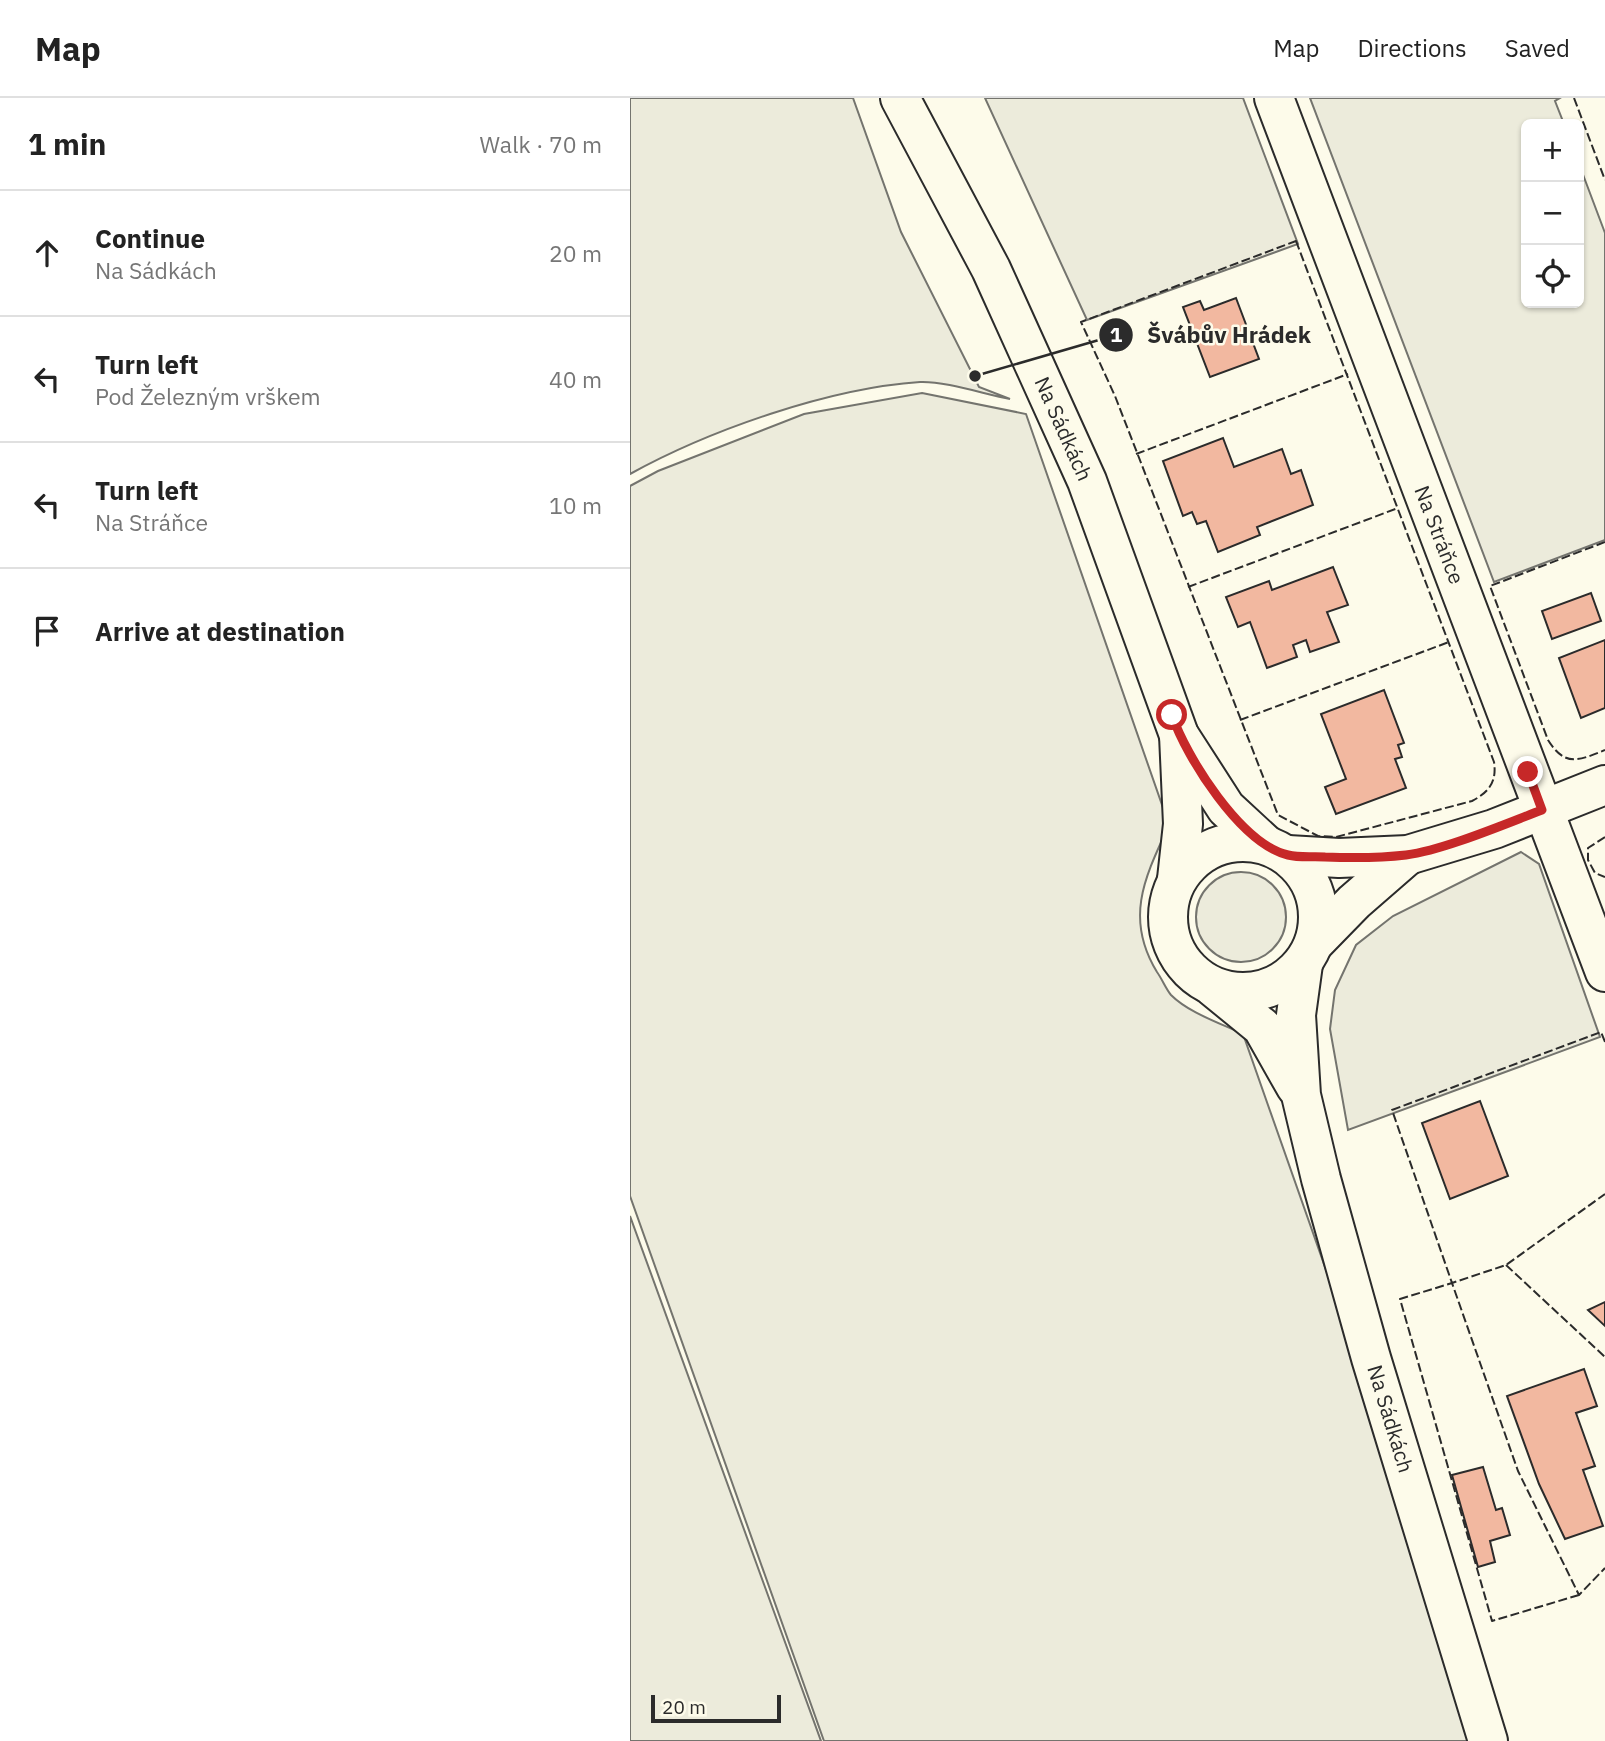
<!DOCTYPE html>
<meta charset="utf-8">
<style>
:root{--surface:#fff;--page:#f2f2f2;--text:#222;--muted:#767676;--line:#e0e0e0}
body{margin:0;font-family:"IBM Plex Sans",sans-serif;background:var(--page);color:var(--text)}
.controls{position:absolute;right:21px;top:21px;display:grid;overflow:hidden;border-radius:10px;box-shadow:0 2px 5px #0004}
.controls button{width:63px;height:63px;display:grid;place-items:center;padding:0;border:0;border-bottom:2px solid var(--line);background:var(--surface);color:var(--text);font:35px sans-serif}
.scale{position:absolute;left:21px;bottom:18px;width:130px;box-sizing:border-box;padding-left:7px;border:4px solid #2b2b2b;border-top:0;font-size:19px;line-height:24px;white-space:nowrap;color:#2b2b2b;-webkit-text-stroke:5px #fdfbea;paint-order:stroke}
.stop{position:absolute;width:21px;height:21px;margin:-16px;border:5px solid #c62828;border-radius:50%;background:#fff}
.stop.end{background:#c62828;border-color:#fff;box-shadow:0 2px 7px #0008}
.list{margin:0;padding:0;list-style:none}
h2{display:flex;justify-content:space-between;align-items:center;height:91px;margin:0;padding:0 28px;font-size:30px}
h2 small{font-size:23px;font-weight:400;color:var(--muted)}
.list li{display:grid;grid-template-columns:46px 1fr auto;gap:21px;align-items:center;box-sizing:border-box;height:126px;padding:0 28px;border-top:2px solid var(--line)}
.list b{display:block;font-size:26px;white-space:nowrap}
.list p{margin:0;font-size:23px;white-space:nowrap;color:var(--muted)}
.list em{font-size:23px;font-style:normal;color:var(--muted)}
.icon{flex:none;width:38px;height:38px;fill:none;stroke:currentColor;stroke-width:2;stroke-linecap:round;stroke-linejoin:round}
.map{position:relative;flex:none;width:975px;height:1643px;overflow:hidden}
header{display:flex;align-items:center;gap:42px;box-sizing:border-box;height:98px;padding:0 35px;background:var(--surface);border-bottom:2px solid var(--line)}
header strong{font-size:33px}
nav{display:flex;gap:38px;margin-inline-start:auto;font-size:24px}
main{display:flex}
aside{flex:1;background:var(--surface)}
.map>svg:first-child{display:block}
.green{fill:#ecebdb;stroke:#74746e;stroke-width:2}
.building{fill:#f2b8a0;stroke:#2b2b2b;stroke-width:2}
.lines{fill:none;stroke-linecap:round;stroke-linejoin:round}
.minor-casing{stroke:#2b2b2b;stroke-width:42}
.minor{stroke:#fdfbea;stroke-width:38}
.fence{stroke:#2b2b2b;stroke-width:2;stroke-dasharray:9 3.5;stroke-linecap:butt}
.route{stroke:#c62828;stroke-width:9}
.labels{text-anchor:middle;stroke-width:5;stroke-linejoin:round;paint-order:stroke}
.street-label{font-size:21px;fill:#2b2b2b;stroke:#fdfbea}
.leader{fill:none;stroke:#2b2b2b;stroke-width:2.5}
.callout-dot{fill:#2b2b2b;stroke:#fdfbea;stroke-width:2.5}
.mark-label{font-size:21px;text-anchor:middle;font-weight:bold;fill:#fff}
.callout-label{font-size:23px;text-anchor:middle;font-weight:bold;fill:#2b2b2b;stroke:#fdfbea;stroke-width:5;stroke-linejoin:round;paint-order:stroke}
</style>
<header>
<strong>Map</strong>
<nav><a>Map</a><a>Directions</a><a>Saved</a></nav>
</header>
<main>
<aside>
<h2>1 min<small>Walk · 70 m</small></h2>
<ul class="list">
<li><svg class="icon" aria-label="ahead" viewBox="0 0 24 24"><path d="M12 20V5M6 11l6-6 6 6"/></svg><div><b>Continue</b><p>Na Sádkách</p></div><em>20 m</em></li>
<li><svg class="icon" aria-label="left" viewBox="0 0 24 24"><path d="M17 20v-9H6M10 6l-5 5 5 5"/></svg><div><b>Turn left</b><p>Pod Železným vrškem</p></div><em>40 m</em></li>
<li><svg class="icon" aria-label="left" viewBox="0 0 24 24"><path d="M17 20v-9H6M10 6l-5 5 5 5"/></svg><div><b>Turn left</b><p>Na Stráňce</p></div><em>10 m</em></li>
<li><svg class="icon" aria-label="arrive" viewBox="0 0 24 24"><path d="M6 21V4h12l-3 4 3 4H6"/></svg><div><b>Arrive at destination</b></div></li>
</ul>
</aside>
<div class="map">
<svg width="975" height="1643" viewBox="0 0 975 1643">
<rect width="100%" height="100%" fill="#fdfbea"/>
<g class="green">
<path d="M0,0H223L271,134L349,289L380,301C354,296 315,283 290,284C199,290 80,332 0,376Z"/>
<path d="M355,0H613L668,146L457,222Z"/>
<path d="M680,0H930L925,3L934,26H896V205H949V66L975,135V442L864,484Z"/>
<path d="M292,295L396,316L539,727C515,779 494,820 527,874C532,881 536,891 541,897C559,915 590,925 613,936L733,1277L844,1643H194L0,1098V388L28,373L174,316Z"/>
<path d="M891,754L909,766L970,939L718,1032L700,931L705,892L726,847L763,818Z"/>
<circle cx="611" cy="819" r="45"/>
<path d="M0,1118L191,1643H0Z"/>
</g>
<g class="building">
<path d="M606,200L629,261L580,279L553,209L570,203L574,212Z"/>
<path d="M593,340L604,369L652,351L661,376L671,372L683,407L627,429L630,437L588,454L576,423L567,426L562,414L553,418L533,363Z"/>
<path d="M703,469L718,507L697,514L709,544L680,554L676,542L663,547L667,559L637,570L620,524L608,529L596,499L639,483L642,492Z"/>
<path d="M961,495L971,523L922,541L912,513Z"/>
<path d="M975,542V610L951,620L929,560Z"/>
<path d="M754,592L774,645L768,647L772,659L765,661L776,690L706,716L695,689L716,681L691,616Z"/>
<path d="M850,1003L878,1078L820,1101L792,1025Z"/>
<path d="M975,1204V1228L958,1212Z"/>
<path d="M954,1271L967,1308L946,1315L965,1368L953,1372L973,1428L935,1441L909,1386L877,1298Z"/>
<path d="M853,1369L866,1412L872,1410L880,1437L860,1443L865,1464L848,1469L822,1377Z"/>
</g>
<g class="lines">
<defs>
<g id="minor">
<path d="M270,0L361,171L457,383L549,637L596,710L635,746"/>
<path d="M644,0L975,874"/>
<circle cx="613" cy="819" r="75"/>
<path d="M658,757L709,760L778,757L864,731L975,687"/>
<path d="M547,781L553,726L549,637"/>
<path d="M684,845L724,804L778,757"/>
<path d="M673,866L666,917L671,997L691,1081L741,1260L858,1643"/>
<path d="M583,889L632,929L666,989"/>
</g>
</defs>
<use href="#minor" class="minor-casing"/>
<use href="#minor" class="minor"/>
<g class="fence">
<path d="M944,0L975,82"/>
<path d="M666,143L864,664C867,684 859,694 842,703L706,739L688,738L648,717L485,298L451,224Z"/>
<path d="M506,356L718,276"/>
<path d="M975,444L860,488L918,642C935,669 948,663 975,652"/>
<path d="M558,489L768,410"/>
<path d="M610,622L819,544"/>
<path d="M975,739L958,750V762L965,775L975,779"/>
<path d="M975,944L971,934L762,1012L822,1185L876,1167L975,1096"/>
<path d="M876,1167L975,1259"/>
<path d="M949,1497L862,1523L770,1201L822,1185L888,1373L949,1497L975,1470"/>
</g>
</g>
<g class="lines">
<path class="route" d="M542,617C556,659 611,746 658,757C670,760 684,758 695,759C721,760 750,760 776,757C814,752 875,726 912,712L898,674"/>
</g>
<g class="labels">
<g class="street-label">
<text transform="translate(433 331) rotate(66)" y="7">Na Sádkách</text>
<text transform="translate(809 437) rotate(69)" y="7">Na Stráňce</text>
<text transform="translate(760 1321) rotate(73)" y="7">Na Sádkách</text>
</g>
</g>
<path class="leader" d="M345 278L486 237"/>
<g class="callout-dot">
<circle cx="345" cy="278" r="7"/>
<circle cx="486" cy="237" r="18"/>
</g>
<g class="mark-label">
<text x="486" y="244">1</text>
</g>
<g class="callout-label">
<text x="599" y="245">Švábův Hrádek</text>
</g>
</svg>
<div class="controls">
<button>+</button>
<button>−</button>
<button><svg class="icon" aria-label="locate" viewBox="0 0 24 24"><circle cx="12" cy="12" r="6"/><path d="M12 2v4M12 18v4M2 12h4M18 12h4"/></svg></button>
</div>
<div class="scale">20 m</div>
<div class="stop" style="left:542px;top:617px"></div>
<div class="stop end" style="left:898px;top:674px"></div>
</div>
</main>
